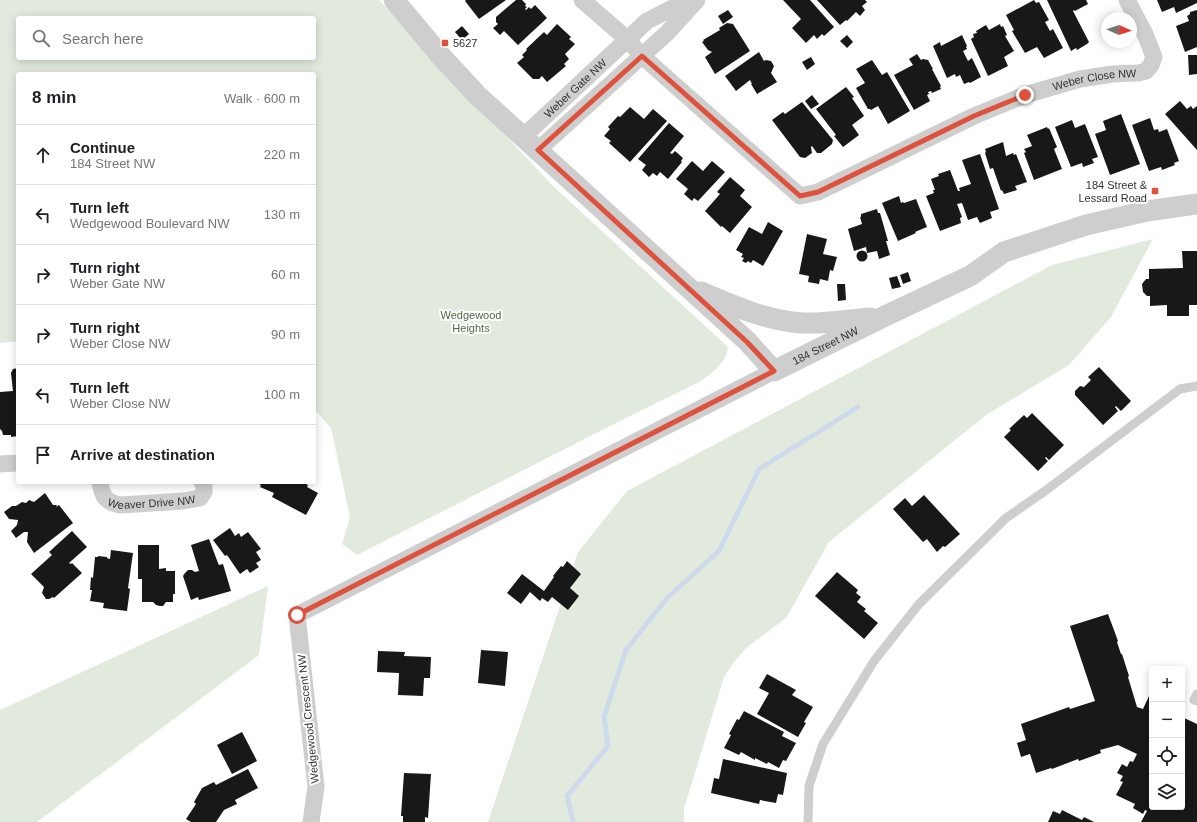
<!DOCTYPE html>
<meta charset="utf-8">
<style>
:root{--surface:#fff;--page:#f2f2f2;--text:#202124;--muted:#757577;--line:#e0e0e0}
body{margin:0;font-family:Arial,sans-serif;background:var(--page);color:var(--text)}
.controls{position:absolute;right:12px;bottom:12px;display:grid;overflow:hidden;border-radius:4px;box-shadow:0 2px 10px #0003}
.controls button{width:36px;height:36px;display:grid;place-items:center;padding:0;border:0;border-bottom:1px solid var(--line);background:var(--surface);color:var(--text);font:20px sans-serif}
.compass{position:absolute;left:1101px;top:12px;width:36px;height:36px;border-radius:50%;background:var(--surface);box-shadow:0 2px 10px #0003;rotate:93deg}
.stop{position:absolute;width:12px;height:12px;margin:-9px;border:3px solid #de513d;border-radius:50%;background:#fff}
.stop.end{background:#de513d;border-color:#fff;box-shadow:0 1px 4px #0008}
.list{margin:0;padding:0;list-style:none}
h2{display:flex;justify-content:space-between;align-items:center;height:52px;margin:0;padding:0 16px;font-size:17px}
h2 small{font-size:13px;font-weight:400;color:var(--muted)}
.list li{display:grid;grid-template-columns:26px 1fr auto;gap:12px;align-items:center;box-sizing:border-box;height:60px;padding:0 16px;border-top:1px solid var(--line)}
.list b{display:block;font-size:15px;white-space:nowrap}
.list p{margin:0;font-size:13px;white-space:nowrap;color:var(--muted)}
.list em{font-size:13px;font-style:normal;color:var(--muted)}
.icon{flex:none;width:22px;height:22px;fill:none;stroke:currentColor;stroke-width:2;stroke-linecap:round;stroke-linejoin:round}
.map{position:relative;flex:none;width:1197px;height:822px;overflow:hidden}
.search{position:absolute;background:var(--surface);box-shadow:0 2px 10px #0003;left:16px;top:16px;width:300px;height:44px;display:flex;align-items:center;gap:10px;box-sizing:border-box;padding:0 14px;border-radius:4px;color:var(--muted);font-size:15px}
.panel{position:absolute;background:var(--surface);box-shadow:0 2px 10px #0003;left:16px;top:72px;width:300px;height:412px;border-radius:4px}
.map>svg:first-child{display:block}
.green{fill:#e2eade;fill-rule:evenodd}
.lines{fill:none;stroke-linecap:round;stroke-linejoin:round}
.stream{stroke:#cedaec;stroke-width:5}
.building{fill:#181818}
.service{stroke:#cecece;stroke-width:9}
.minor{stroke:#cecece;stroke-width:17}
.tertiary{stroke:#cecece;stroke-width:21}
.route{stroke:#de513d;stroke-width:5}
.poi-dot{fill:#de513d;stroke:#fff;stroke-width:1.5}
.labels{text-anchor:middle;stroke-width:4;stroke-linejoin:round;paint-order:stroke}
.poi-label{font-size:11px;fill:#313131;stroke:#fff;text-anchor:start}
.street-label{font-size:11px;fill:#313131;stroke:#fff}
.park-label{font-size:11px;fill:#4c6c40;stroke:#fff}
</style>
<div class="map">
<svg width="1197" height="822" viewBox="0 0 1197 822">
<rect width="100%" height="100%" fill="#fff"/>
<g class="green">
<path d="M0,0H379L552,185L728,347C727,362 713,372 701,381L608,427L357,555L342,544L350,517L331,428L314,409V74H18V341L0,343ZM18,18H314V58H18Z"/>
<path d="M1153,239L1111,317L1069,365L986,415L829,542L786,618L746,648L734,662L724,677L687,799L684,808V822H488L578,552L627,491L1052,265Z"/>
<path d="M268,586L259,655L37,822H0V710Z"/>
</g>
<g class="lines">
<path class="stream" d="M573,822L567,796L608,746L604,717L626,650L667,598L719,551L759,469L858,407"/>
</g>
<g class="building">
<path d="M466,0H506L479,19L465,1Z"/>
<path d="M516,0H522L526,4L525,6L527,7L525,9L526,10L529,7L531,9L535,5L547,18L518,45L504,31L500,35L493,28L498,24L496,22V17Z"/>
<path d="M783,0H810L834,27L824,36L822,34L817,39L814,35L806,43L792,28L801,19Z"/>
<path d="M817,0H865L867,2L862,6L865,10L860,16L856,12L847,21L846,20L840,25Z"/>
<path d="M1034,0L1036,3L1039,2L1049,20L1045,22L1050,31L1053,29L1063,48L1044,58L1037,47L1025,53L1012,31L1014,30L1006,15Z"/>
<path d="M1047,0H1086L1088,4L1075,11L1074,10L1073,11L1089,42L1087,44L1077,50L1076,48L1071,51Z"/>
<path d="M1157,0H1197V3L1176,13L1174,7L1162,12Z"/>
<path d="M728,10L733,17L723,24L718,16Z"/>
<path d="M1197,10V47L1185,52L1176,26L1189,21L1187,16L1190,14V12Z"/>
<path d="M727,23L733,24L750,51L715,74L705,57L712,52L708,50L702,42L704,41L703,40L720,30L719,28Z"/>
<path d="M557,24L571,37L569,39L575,44L565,54L569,59L564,64L566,66L547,82L542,76L539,79H533L517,63L524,57L522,55L527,50L526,49L544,32L547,35Z"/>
<path d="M1000,24L1001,27L1003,26L1007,35L1005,36L1014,51L1004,57L1008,66L988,76L971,39L974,37L973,34L977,33L976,31L986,25L989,30Z"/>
<path d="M462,26L469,34L462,40L455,32Z"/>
<path d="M847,35L853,42L847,48L840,41Z"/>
<path d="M962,35L967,46L966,47L967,49L963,51L968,61L972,58L981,77L970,83L969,82L964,84L960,75L956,77L955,74L947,78L933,46L940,42L941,46Z"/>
<path d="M759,52L764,61L766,60L771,61L774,66L771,73L777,82L757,94L751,84H752L750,80L736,91L725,76Z"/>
<path d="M917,54L921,60L923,59L928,60L933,69H932L941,86L940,87L941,89L932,93L931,91L928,92L929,94L927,95L930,101L914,110L894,75L913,65L909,59Z"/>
<path d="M1188,55H1197V74L1189,75Z"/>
<path d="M811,57L815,64L807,70L802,62Z"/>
<path d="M872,60L882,75L887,72L910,111L888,124L878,106L871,110L870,109H868L856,88L865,83L856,69Z"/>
<path d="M846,87L854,97L852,98L864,116L852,125L859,135L843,147L834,136L836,135L816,109Z"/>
<path d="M812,95L819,104L811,109L805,101Z"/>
<path d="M1180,101L1187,109L1191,106L1193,109L1197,106V150L1165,114Z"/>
<path d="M802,102L833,140L832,144L821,153H817L812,146L811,147L812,153L805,158L800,157L772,120L783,112L785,114Z"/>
<path d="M630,107L644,119L653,109L667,121L630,162L609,143L611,141L604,136L610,129L608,127L618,116L620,117Z"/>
<path d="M1121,114L1140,164L1110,175L1095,134L1106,130L1103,121Z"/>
<path d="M1150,118L1154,130L1158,129L1159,132L1167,129L1179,161L1174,163L1175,165L1162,170L1161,167L1149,171L1132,125Z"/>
<path d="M1072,120L1075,128L1085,124L1098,157L1092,159L1094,163L1083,167L1082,163L1071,167L1055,127Z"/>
<path d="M669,123L684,136L670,153L672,154L675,151L683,158L681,161L682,162L668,179L660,172L657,176L653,173L649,177L642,170L646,165L638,159Z"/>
<path d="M1047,127L1048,129L1049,128L1057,147L1054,149L1062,169L1034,180L1024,153L1026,152L1024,149L1032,146L1027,135Z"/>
<path d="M1003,142L1006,156L1013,153L1014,155L1016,154L1027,182L1015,186L1017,190L1004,194L1002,190L1001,191L993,168L990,169L985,153L986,152L985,149Z"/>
<path d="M980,154L999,209L990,212L992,218L980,223L977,217L968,220L962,203L957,204L962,217L960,218L961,223L940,231L926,196L934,193L933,190H935L931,179L939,176L938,174L950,170L958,191H960L959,188L971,184L962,160Z"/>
<path d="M692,161L703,171L712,161L725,172L698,201L694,198L692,201L684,194L688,189L676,179Z"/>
<path d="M730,177L745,190L740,196L752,207L730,233L722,226L721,227L705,211L720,194L717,192Z"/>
<path d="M899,196L901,203L903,202L904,203L916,199L927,227L915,232L916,233L898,241L882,203Z"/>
<path d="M877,209L878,213H880L888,241H886L890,255L879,259L877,251L867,253L866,247L854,251L848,229L862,224L860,217H861V214Z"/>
<path d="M768,222L783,231L763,266L753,260L751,263L748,261L746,263L742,261L744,258L741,257L743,254L736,250L749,227L762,234Z"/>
<path d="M807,234L827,239L823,254L837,257L833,271L830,270L828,281L820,279L819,284L808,282L809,276L799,274Z"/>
<circle cx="862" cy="256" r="5.5"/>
<path d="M1182,251H1197V305H1189V316H1167V305L1150,306V296H1147L1143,292L1142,284L1146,279H1149V269L1183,268Z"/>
<path d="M908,272L911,281L903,284L900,275Z"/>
<path d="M897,276L901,287L892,289L889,278Z"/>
<path d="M837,284H845L846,300L838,301Z"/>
<path d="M1099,367L1131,401L1121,411L1116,406L1115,407L1118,411L1103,425L1075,395V391L1080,386L1084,387L1091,380L1088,377Z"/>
<path d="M18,368V436L11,437V435H3L2,431L0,429V392L13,391L11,373L13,369Z"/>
<path d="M1032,413L1064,445L1049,460L1046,457L1045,458L1048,461L1038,471L1004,437L1011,430L1009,429L1024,415L1027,418Z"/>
<path d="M255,482H302L308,485L307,487L318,493L306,515L272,497L274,493L260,487L261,485Z"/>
<path d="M45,493L53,505H57L56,507L59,505L73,523L34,553L27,542L28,532H24L16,538L11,531L17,525L18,520L9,519L4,512L12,506H16L22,502L26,503L29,500L34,502Z"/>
<path d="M924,495L960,534L945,547L943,546L937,552L927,539L923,542L893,509L905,498L912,506Z"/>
<path d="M230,528L235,536L239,533L241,537L248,532L261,549L256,552L261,560L256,563L259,567L250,573L247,569L240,574L227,555L225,556L213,540Z"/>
<path d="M72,531L87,547L69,563L71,564L72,563L82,573L54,598L53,597L49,599H46L42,593L44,587L31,574L52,555L49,552Z"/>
<path d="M209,539L218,563L219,565L223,564L231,591L199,600L198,597L191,600L183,576L185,573L188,570H192L195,572L199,571L191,545Z"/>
<path d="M138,545H159V569L166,568V571H175V594H173V602H166L163,606H160L156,605L153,602H142V579H138Z"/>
<path d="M111,550L133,553L128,588L130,589L127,611L103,608L104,603L90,601L92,590H90L91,577L93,578L95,557H98V556L107,557V558L110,559Z"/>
<path d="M567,561L581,574L570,588L579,596L568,610L552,597L548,602L542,598L540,601L530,592L521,604L507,593L522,574L544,591L554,577L553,576L561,566L563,567Z"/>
<path d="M837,572L858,590L856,593L861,597L857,602L866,609L864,611L878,623L864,639L815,596Z"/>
<path d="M1108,614L1118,641L1117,642L1121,654H1122L1129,676L1128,677L1137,707L1143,709L1149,696L1152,697V807H1182V717L1197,724V822H1141L1147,811L1145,810L1143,814L1133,808L1135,804L1116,795L1123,782L1120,781L1123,776L1117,773L1122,764L1127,767L1130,761L1133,762L1137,754L1118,745L1100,750L1101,753L1079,761L1078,759L1052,769L1051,768L1036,773L1030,754L1021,757L1017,743L1026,740L1021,724L1069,707L1070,709L1095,701L1070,626Z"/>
<path d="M481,650L508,652L505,686L478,683Z"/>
<path d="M378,651L405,652L404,656L431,657L430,678H424L423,696L398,695L399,673L377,672Z"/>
<path d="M767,674L796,690L792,695L813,707L804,722L806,723L798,737L757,714L769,693L759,688Z"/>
<path d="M744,711L784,732L782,736L796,743L786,761L783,760L779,768L768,762L767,764L755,758V760L741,752L739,755L724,748L731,735L729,734L737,719L739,720Z"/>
<path d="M242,732L257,761L232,774L217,745Z"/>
<path d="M723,759L787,773L783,795L778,794L776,803L760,800L759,804L711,793L714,778L719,779Z"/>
<path d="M248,769L258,788L235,800L237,804L224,810L216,822H191L186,819L196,804L194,802L202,788L214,782L216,785Z"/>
<path d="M404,773L431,774L428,818L425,817V822H403V816H401Z"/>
<path d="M1062,810L1082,820L1084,817L1094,822H1048L1053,811L1060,814Z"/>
</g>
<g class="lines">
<g class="service">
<path d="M1197,694L1194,700L1197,701"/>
<path d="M808,822L809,786L823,744L874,661L919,604L1006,518L1045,491L1180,389L1197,386"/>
</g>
<g class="minor">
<path id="s1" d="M582,0L627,39L642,56L800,196L818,192L974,116L1025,95L1080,79L1113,74L1138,73L1146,71L1151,65L1154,57L1145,34L1127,0"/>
<path id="s2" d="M524,136L647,21L688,0"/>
<path d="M538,150L667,33L697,0"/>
<path d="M0,464L18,463"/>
<path id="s3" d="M100,482C102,496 106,503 121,505L183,501L200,498L204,492V486L202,482"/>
<path d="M311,822L316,787L297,615L774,371"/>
</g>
<g class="tertiary">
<path id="s4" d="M394,0L439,54L477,95L747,341L774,371L883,317L970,276L1004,252L1086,225L1147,211L1197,204"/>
<path d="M701,292C734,306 767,321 803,323C825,324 848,320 870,318"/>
</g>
</g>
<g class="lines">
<path class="route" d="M297,615L774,371L747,342L538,150L642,56L800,196L818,192L974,116L1025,95"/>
</g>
<g class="poi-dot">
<rect x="441" y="39" width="8" height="8" rx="2"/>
<rect x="1151" y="187" width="8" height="8" rx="2"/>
</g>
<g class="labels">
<g class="poi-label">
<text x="453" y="47">5627</text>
<text x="1147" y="189" text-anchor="end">184 Street &amp;<tspan x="1147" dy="13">Lessard Road</tspan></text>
</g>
<g class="street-label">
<text dy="4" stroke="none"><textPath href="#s1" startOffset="612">Weber Close NW</textPath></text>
<text dy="4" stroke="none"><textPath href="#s2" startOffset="70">Weber Gate NW</textPath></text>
<text dy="4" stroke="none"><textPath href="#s4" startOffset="589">184 Street NW</textPath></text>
<text dy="4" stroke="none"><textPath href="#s3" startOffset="65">Weaver Drive NW</textPath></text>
<text transform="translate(308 719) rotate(-96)" y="4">Wedgewood Crescent NW</text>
</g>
<g class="park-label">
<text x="471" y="319">Wedgewood<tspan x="471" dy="13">Heights</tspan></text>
</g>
</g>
</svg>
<div class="controls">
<button>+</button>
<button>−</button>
<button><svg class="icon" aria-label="locate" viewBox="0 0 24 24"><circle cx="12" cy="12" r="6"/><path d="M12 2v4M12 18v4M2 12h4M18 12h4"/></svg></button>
<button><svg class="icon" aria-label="layers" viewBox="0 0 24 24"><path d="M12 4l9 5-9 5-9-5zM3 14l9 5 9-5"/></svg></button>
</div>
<svg class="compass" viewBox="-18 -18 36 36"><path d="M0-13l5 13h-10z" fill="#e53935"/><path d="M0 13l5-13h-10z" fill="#757577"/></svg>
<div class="stop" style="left:297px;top:615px"></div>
<div class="stop end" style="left:1025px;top:95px"></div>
<div class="search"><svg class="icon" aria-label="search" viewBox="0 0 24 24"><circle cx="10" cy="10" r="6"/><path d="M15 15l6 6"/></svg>Search here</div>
<section class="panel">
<h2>8 min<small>Walk · 600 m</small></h2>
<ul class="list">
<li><svg class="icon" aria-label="ahead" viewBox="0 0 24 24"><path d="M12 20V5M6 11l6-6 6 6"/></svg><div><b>Continue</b><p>184 Street NW</p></div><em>220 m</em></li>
<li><svg class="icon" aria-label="left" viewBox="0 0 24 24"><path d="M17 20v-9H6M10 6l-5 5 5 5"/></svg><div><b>Turn left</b><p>Wedgewood Boulevard NW</p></div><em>130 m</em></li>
<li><svg class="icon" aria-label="right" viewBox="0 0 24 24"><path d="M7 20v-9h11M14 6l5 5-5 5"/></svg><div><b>Turn right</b><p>Weber Gate NW</p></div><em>60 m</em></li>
<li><svg class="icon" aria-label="right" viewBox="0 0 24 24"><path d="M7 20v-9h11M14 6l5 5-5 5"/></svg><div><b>Turn right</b><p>Weber Close NW</p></div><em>90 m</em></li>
<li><svg class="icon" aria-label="left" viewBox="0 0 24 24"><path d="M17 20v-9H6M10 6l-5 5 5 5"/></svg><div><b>Turn left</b><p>Weber Close NW</p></div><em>100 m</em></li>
<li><svg class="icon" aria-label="arrive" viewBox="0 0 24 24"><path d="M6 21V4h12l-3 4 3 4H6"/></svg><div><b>Arrive at destination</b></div></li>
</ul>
</section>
</div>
